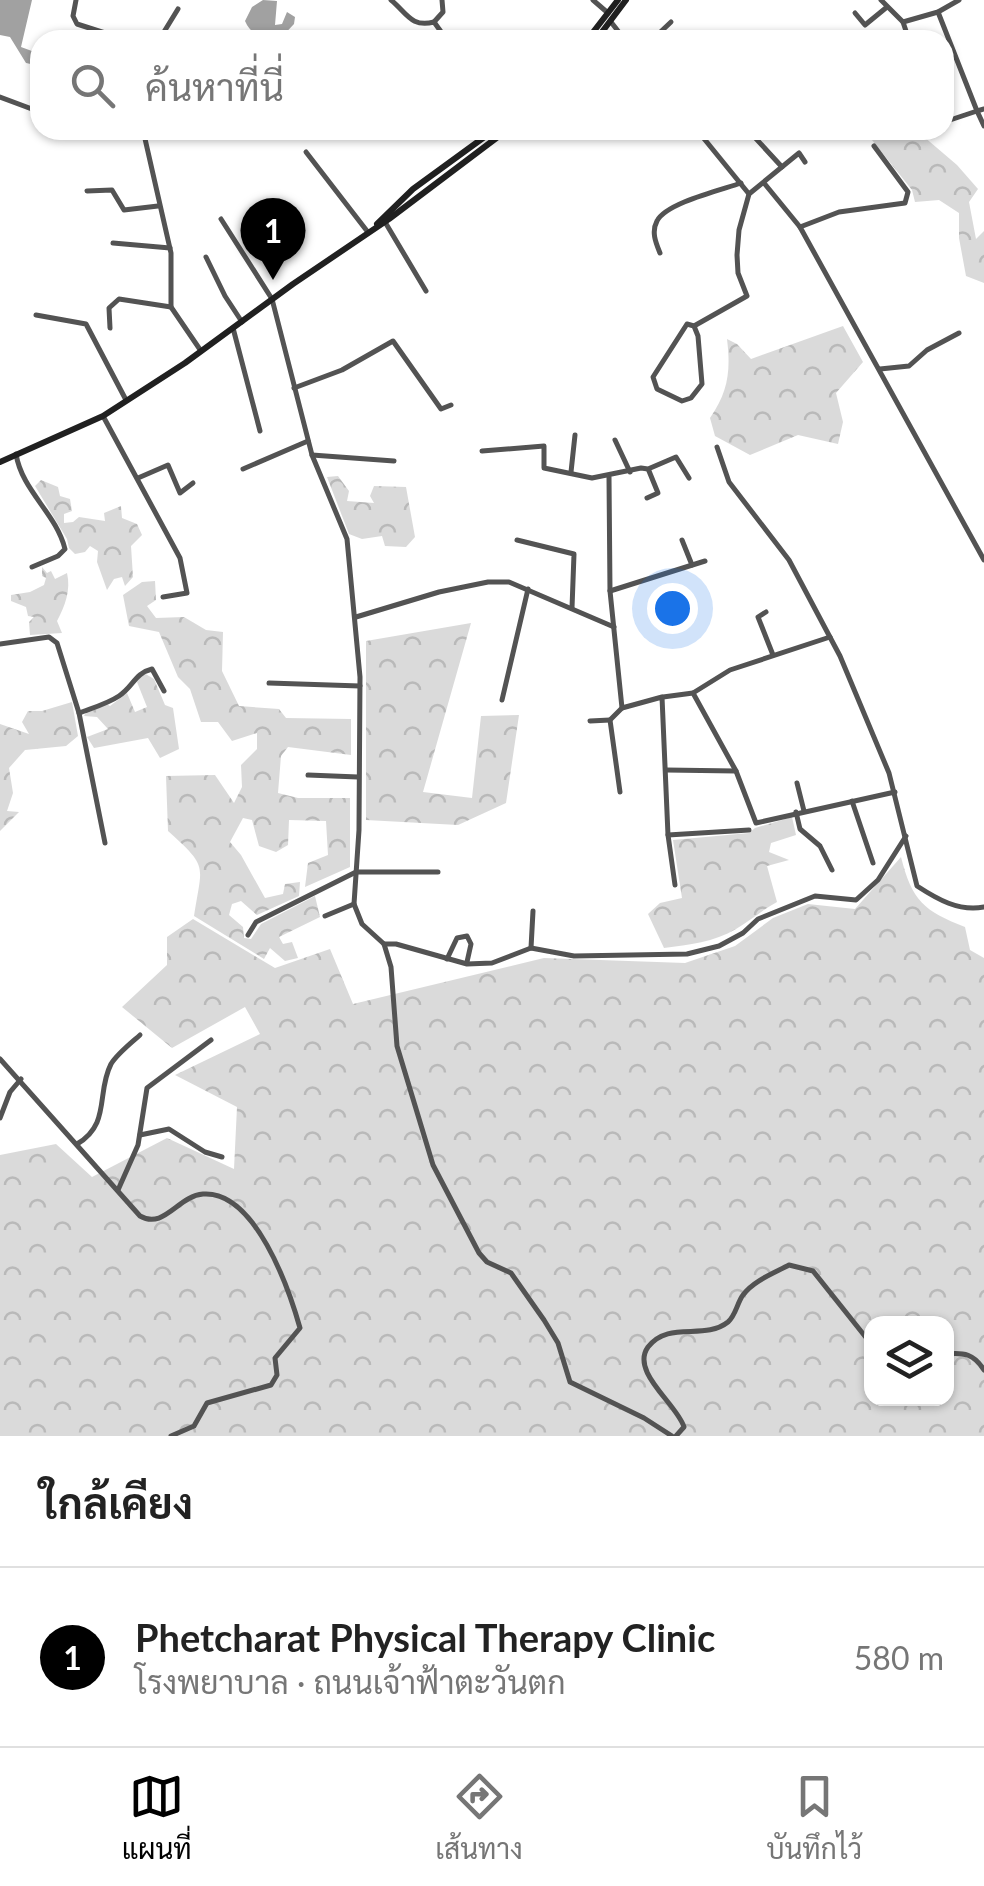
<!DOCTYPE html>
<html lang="th">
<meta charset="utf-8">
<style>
:root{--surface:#fff;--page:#f2f2f2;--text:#222;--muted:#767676;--line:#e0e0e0;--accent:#000}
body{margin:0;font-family:Lato,Sarabun,sans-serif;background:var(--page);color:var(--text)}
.controls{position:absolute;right:30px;bottom:30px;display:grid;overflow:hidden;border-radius:20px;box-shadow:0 2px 8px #0004}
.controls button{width:90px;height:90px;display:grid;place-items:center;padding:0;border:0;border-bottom:2px solid var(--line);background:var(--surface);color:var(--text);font:50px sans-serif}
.you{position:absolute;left:672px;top:608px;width:35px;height:35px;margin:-25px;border:8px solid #fff;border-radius:50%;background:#1a73e8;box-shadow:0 0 0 15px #1a73e833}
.badge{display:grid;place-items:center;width:65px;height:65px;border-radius:50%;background:var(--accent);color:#fff;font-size:32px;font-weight:700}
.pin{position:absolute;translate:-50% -82px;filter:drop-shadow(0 2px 5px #0008)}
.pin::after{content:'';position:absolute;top:52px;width:35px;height:30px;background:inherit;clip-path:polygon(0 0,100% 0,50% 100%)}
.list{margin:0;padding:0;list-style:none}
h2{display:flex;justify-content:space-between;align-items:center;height:130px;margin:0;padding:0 40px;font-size:42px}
h2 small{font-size:32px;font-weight:400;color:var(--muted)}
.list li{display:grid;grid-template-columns:65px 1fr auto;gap:30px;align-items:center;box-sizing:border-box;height:180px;padding:0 40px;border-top:2px solid var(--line)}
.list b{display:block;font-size:38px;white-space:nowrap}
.list p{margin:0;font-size:32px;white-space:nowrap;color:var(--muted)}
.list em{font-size:32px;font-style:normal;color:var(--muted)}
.icon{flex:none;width:55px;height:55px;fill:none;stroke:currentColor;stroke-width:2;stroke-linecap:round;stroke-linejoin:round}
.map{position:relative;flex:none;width:984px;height:1436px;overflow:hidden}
.search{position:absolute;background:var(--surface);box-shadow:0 2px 8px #0004;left:30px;right:30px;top:30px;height:110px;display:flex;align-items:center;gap:25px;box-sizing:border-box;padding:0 35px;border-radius:30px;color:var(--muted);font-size:38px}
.sheet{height:310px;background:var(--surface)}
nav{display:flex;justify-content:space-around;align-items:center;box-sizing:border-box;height:140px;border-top:2px solid var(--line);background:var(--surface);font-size:28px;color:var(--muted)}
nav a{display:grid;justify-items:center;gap:5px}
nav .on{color:var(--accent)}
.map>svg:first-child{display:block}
.forest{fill:url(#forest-crowns);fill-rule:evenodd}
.water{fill:#a1a1a1}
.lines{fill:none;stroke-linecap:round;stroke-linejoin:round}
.minor{stroke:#535353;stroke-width:5}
.secondary{stroke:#202020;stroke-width:6}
</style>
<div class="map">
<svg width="984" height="1436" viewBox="0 0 984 1436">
<defs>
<pattern id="forest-crowns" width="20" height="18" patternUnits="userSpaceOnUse" patternTransform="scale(2.5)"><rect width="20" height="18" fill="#dadada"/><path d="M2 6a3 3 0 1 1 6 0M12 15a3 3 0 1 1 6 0" fill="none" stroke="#b9b9b9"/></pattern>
</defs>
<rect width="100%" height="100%" fill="#fff"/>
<g class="forest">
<path d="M864,130H916L957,165L978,189L969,202L976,239L984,231V283L966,276L959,238V213L939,200L915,202L912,190Z"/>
<path d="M843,326L863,362L836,393L843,422L838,444L798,435L750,455L715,436L710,418C728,392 731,371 727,339L737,344L751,359Z"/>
<path d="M338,476L349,491L347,501L374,503L370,496L374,486L406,487L415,537L406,547L385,546L382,536L362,539L349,534L327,477Z"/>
<path d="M41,480L58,487L60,496L70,499L72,511L64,514V523L73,522L79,517L105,521L104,513L121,506L122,518L137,524L142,535L131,546L133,577L125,586L122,577L114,579L107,590L97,562L98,551L90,546L85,552L75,554L69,548L67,539L35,486Z"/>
<path d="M42,567L47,573L51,571L55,579L67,573C71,590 65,606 57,621L62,633L30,635L29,622L34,617L28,616L26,607L11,601V595L30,592L44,585L46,578L42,576Z"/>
<path d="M155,581L156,600L147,606L156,618L184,617L206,630L223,632L222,671L239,706L279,709L286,718L351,719V755L288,747L281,756L278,793L298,798H350V867L305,887L308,863L328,855L326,821L289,820L288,845L276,852L259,846L252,820L243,818L230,842L241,855L265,898L283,894L285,884L300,882L299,896L257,915L241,901L232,904L229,915L243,927L244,938L251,939L261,924L315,896L320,917L279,937L283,944L292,942L298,958L285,961L270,948L264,959L194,916C202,864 209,868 168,831L166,776L215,775L234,803L242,787L241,765L257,749V733L232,741L218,722H201L190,689L178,677L159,632L129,626L123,595L142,582Z"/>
<path d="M471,623L423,792L472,798L481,716L519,715L506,803L458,825L366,820V641Z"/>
<path d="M144,673L154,679L165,705L173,708L179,749L160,758L148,738L94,748L87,737L108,729L97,717L84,716L85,714L107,704L110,706L127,693L135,712L147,707L137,682Z"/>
<path d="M72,702L78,736L66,746L25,750L9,768L13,793L7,811L19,812L0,831V724L29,734L22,722L28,711H42Z"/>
<path d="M792,817L796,835L771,843L769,852L789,860L767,866L777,902C762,910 750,921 736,929C714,942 689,945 664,948L648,914L660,903L682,898L673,840L749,833L755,828Z"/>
<path d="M901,857C912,901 924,911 965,927L970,950L984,958V1436H0V1155L56,1144L92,1177L167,1138L234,1169L237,1107L175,1075L260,1034L245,1007L172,1048L122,1007L167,965V937L193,919L275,968L330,949L353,1004L544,958L685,963L735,946L773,918L808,904L855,909ZM872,1324H946V1398H872Z"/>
</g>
<g class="water">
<path d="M0,0H32L21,47L40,54V66L26,63L10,37L0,35Z"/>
<path d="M263,0L277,1L275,25L282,24L287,12L295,17L294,24L279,40C264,40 251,35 245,21L252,7Z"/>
</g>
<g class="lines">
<g class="minor">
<path d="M76,0L73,16L77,24L105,33L110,40"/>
<path d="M391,0C407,13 411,28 434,22L447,40"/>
<path d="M593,0L608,13"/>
<path d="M881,0L903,22L938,12L959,0"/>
<path d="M938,12L977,111L944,122"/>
<path d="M855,13L865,25L887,7"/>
<path d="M434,22L443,12L442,0"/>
<path d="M611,22L625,40"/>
<path d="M903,22L909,40"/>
<path d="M479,33L480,40"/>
<path d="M548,34L553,40"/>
<path d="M159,40L178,9"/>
<path d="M652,40L671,22"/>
<path d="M0,97L40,112"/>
<path d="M984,109L977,111L984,126"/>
<path d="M143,130L171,253V307L201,351"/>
<path d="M697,130L749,194"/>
<path d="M748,130L782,167"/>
<path d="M922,131L925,130"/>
<path d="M221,133V130"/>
<path d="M306,152L367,231"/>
<path d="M764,183L800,227L984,560"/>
<path d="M87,191L112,190L124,210L158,206"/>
<path d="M221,219L272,299L312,455L347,539L360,677L359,830L354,904L362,924L384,944L391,967L397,1046L433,1165L479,1253L487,1262L511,1273L544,1320L558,1343L570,1382L644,1418L672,1436"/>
<path d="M385,222L426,291"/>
<path d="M800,227L839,212L905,203L908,192L874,146"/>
<path d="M113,243L170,248"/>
<path d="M660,253C656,243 651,232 657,221C666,203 721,190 741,183"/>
<path d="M206,257L225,296L242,322"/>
<path d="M36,315L86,324L126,400"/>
<path d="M687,324L694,326L698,336L702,384L691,398L682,401L657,389L653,377Z"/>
<path d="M694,326L747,296L738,273L737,255L739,230L749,194L799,153L805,162"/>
<path d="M110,328L109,308L119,299L171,307"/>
<path d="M233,328L260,431"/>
<path d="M880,369L909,366L927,350L959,333"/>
<path d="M294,388L342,370L393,341L441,409L451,405"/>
<path d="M103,416L180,558L187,593L163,597"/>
<path d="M615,440L630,472"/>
<path d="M717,447L729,482L789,560L840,656L889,773L917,886C937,899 959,912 984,907"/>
<path d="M482,451L544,446V468L592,478L641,468L648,469L676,457L689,478"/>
<path d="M16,454C22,491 56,513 65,549L58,556L32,567"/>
<path d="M312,455L394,461"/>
<path d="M243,469L308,441"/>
<path d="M571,472L575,435"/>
<path d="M609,477L610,591L622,708L662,697L668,835L675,885"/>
<path d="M138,478L168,465L180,493L193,483"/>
<path d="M647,498L658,493L649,471"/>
<path d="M517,540L574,554L572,608"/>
<path d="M682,540L692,565"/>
<path d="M610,591L705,561"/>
<path d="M766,612L758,617L773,655"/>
<path d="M356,617L439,592L488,582H509L614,627"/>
<path d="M0,644L49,637L57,643L79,713L105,843"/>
<path d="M269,683L360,686"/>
<path d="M693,693L730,670L830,637"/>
<path d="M663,697L693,693L736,771L756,823L895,792"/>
<path d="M502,700L528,589"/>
<path d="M79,713C92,708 107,704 119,696C133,687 135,673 152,669L164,691"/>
<path d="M590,721L610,720"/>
<path d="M666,770L736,771"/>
<path d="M308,775L358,777"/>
<path d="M797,783L804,811"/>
<path d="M620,792L610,720L622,708"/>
<path d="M852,801L873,863"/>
<path d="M796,812L800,829L820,846L832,870"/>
<path d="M668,835L749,830"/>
<path d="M325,916L354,904"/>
<path d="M248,935L256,922L356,872H438"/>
<path d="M384,944H396L467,964L492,963L531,948L574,956L687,954L719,946L743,933L758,919L815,896L856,900L878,880L906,836"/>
<path d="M531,948L533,911"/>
<path d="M447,959L457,938L467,936L471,944L467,962"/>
<path d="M0,1059L140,1216C164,1230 178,1196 203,1194C255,1190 289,1289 300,1328L275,1358L277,1375L271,1385L207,1403L194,1426L171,1436"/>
<path d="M0,1118L10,1092L21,1079"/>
<path d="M140,1135L169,1129L205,1152L222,1157"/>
<path d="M77,1144C111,1124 96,1093 111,1064C117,1054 131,1043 140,1035"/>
<path d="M118,1190L138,1145L147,1088L211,1040"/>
<path d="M946,1354C964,1352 974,1354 984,1370"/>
<path d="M676,1436L684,1427C677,1404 630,1372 648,1347C669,1320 704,1341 728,1322C736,1315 737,1303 743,1295C753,1281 774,1273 789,1265L813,1271L872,1345"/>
</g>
<g class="secondary">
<path d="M587,40L618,0"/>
<path d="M596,40L626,0"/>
<path d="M377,224L413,189L494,130"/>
<path d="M0,462L103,416L185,363L293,284L389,219L507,130"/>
</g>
</g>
</svg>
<div class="controls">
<button><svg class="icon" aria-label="layers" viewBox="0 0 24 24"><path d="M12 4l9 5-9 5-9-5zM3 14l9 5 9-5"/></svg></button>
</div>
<div class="you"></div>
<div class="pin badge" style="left:273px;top:280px">1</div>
<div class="search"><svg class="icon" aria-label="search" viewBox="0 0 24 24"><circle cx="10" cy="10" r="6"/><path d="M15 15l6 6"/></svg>ค้นหาที่นี่</div>
</div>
<section class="sheet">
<h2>ใกล้เคียง<small></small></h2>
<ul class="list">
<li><span class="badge">1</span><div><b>Phetcharat Physical Therapy Clinic</b><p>โรงพยาบาล · ถนนเจ้าฟ้าตะวันตก</p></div><em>580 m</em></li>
</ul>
</section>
<nav>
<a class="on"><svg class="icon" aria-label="map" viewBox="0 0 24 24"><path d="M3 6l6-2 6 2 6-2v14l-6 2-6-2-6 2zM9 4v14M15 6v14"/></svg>แผนที่</a>
<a><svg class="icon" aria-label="directions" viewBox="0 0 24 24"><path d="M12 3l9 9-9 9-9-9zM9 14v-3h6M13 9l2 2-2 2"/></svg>เส้นทาง</a>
<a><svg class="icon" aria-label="saved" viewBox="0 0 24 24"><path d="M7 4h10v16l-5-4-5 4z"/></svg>บันทึกไว้</a>
</nav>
